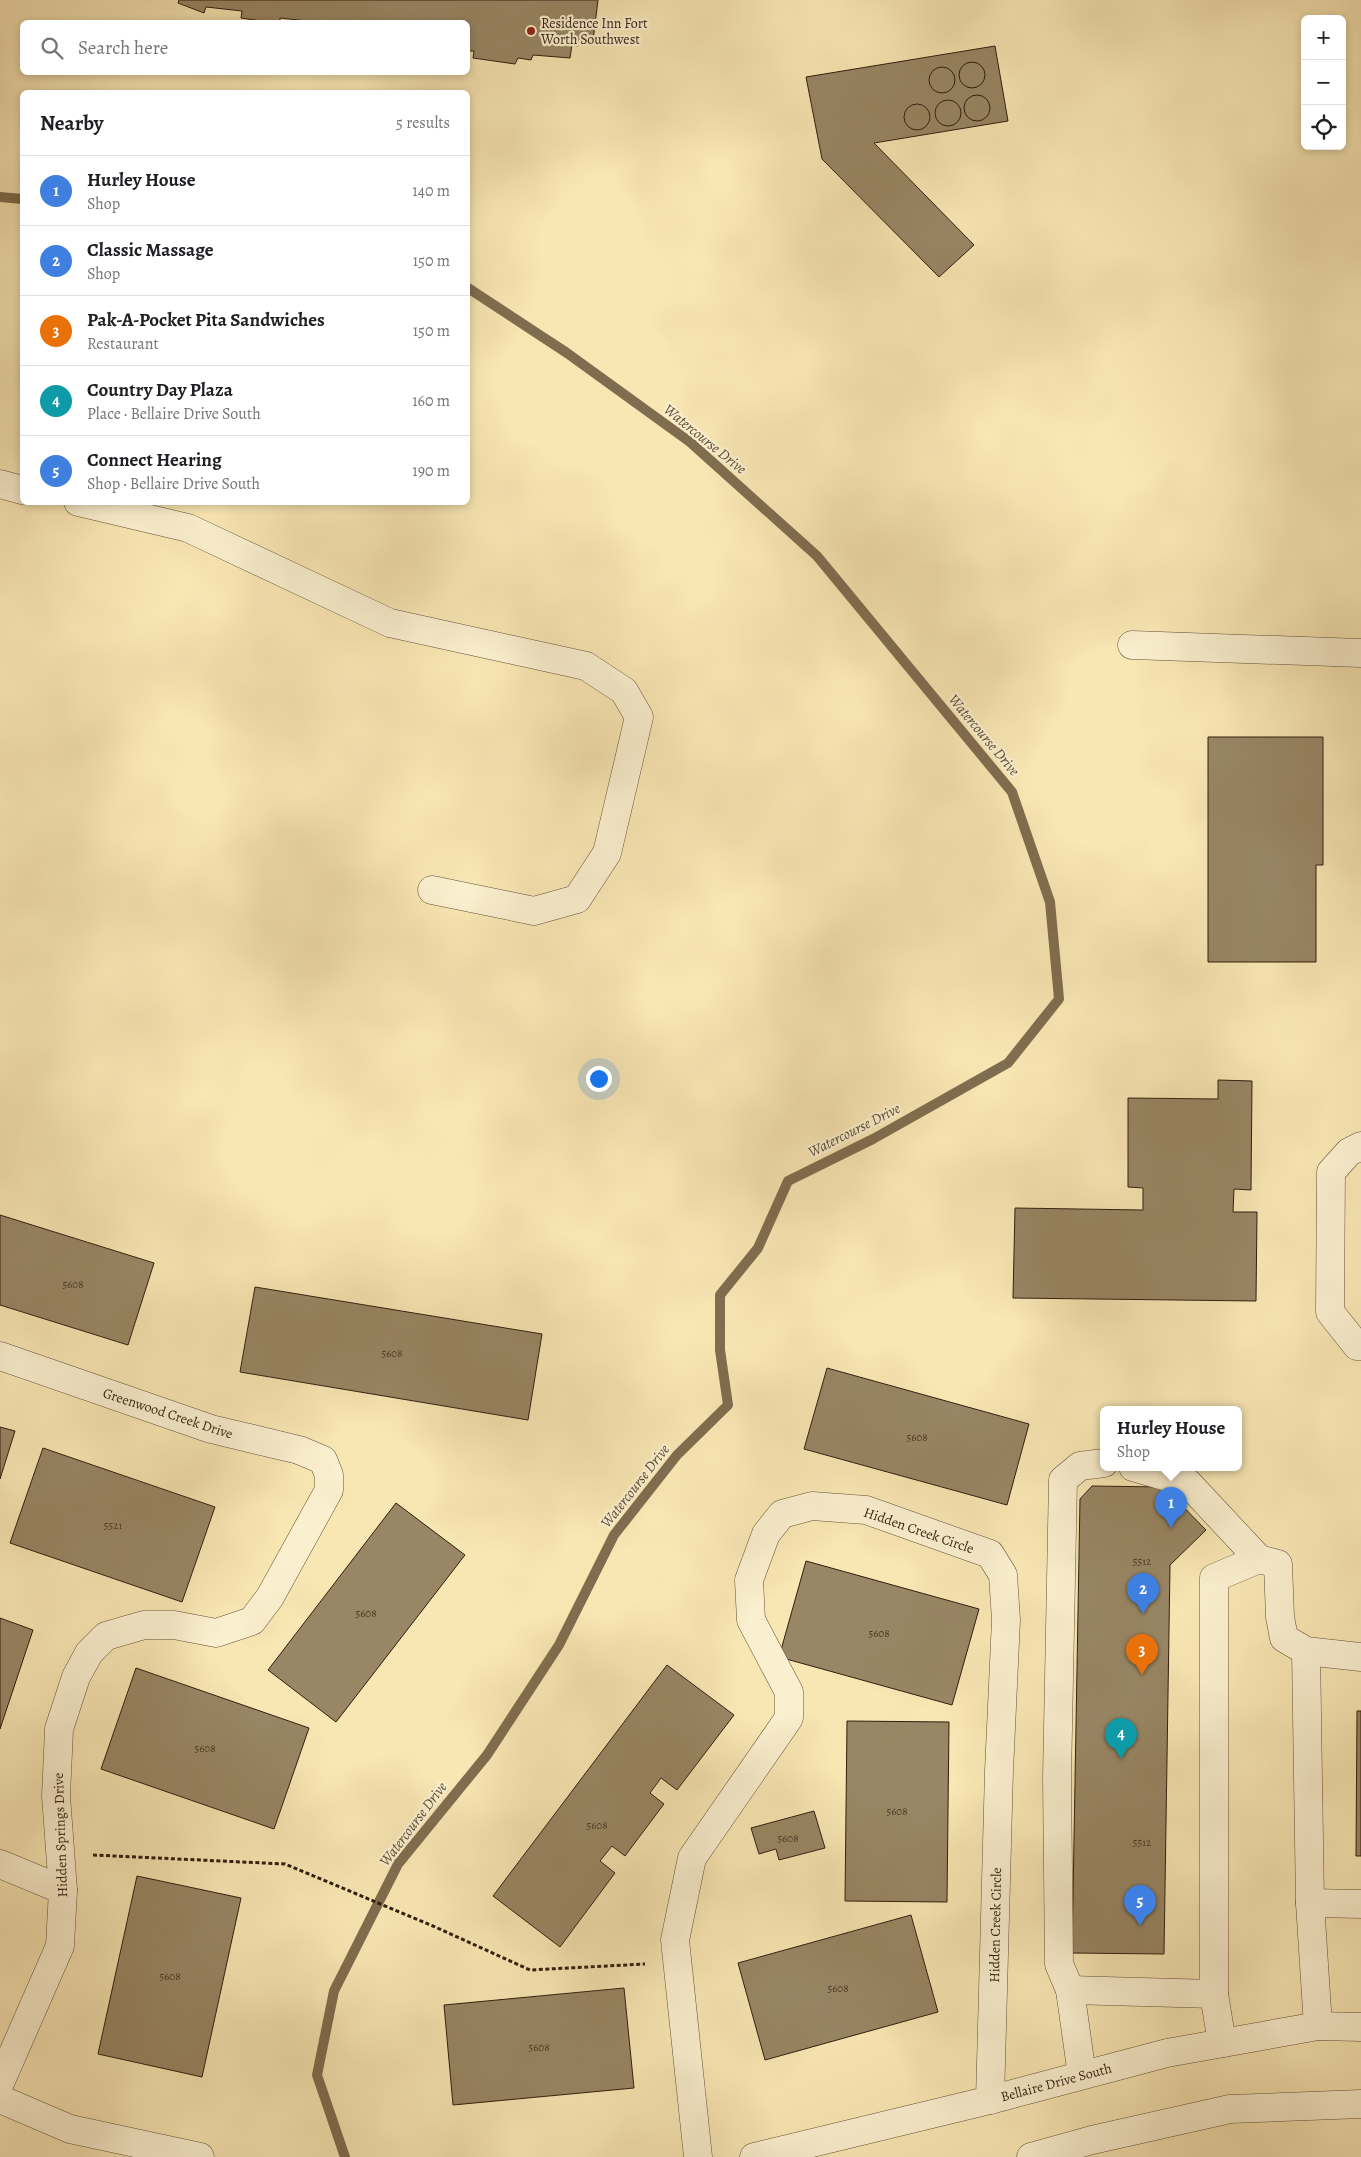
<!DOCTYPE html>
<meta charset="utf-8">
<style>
:root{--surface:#fff;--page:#f2f2f2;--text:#202124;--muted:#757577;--line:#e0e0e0;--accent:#d93025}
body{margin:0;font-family:Alegreya,serif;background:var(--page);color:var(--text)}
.controls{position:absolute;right:15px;top:15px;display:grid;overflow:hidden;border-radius:8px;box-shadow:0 2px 8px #0003}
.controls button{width:45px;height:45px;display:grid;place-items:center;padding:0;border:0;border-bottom:1px solid var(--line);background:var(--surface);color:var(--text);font:25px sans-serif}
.you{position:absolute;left:598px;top:1078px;width:18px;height:18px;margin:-12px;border:4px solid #fff;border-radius:50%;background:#1a73e8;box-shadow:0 0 0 8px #1a73e833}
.badge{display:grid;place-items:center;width:32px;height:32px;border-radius:50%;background:var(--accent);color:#fff;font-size:16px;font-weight:700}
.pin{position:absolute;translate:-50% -41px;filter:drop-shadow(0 1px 2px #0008)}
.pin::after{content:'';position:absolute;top:26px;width:18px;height:15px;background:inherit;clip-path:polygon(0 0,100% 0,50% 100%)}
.popup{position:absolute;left:1100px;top:1406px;width:142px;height:65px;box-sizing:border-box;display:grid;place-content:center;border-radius:8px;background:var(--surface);filter:drop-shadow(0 1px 4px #0005);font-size:16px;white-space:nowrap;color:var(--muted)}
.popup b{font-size:19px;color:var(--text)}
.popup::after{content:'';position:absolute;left:50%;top:100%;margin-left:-10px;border:10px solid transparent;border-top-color:var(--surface)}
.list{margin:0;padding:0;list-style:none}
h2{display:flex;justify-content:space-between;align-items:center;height:65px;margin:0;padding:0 20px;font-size:21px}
h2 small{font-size:16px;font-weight:400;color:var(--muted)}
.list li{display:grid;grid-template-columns:32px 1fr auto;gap:15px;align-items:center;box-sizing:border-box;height:70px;padding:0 20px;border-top:1px solid var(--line)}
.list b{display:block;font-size:19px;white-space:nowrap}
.list p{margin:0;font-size:16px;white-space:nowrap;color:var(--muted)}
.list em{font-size:16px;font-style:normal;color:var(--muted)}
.icon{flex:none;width:28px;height:28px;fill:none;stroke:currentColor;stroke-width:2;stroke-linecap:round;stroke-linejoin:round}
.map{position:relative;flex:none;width:1361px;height:2157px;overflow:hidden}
.search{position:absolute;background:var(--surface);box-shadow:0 2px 8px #0003;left:20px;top:20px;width:450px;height:55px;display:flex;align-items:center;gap:12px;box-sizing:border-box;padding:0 18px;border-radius:8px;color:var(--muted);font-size:19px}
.panel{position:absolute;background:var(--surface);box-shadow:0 2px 8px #0003;left:20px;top:90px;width:450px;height:415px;border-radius:8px}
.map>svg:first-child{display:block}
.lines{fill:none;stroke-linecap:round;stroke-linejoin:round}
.stream{stroke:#806d4f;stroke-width:10}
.building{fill:#988664;stroke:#311e0e}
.minor-casing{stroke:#635037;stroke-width:29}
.path{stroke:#311e0e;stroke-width:3;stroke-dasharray:4 2.5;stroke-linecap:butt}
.minor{stroke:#faefce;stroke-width:28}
.poi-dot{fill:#8f2418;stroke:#faefce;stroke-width:2}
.labels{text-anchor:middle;stroke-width:4.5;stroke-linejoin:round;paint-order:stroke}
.number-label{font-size:11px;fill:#4b3824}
.poi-label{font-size:14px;fill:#311e0e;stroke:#faefce;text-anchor:start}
.street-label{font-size:14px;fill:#311e0e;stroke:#faefce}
.water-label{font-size:15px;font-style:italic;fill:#5f4c34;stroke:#faefce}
</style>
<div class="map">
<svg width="1361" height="2157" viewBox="0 0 1361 2157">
<rect width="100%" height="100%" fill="#f8e6b3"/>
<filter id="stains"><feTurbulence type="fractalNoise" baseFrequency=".004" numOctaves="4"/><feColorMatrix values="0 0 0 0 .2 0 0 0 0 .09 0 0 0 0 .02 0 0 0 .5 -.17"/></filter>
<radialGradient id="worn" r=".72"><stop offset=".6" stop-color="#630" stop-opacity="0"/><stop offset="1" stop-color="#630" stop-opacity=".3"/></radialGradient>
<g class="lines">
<g class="stream">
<path d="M0,197L22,199"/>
<path d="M345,2157L317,2075L334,1991L398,1864L487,1755L559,1645L614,1535L677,1455L728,1405L720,1350V1295L758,1248L788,1181L873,1139L1008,1063L1059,999L1050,902L1012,792L817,556L690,442L567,353L468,288"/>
</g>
</g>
<g class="building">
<path d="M179,0H598L593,41L578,39V46L572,45L570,58L533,55L531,60L518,58L515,64L473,58L474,51H468V22H307V21L280,18V22H268L241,18L242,11L206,7L204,13L178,3Z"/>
<path d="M995,46L1008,121L874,143L974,245L939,277L822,159L806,77Z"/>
<circle cx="972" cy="75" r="13"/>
<circle cx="942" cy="80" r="13"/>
<circle cx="977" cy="108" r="13"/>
<circle cx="948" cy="113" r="13"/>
<circle cx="917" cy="117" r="13"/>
<path d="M1208,737H1323V865H1316V962H1208Z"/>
<path d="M1218,1080L1252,1081L1251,1190L1234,1189L1233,1212H1257L1256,1301L1013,1298L1015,1208L1143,1210V1188L1128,1187V1098L1218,1099Z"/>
<path d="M0,1215L154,1263L128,1345L0,1305Z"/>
<path d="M255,1287L542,1334L528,1420L240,1372Z"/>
<path d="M827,1368L1029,1424L1007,1505L804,1449Z"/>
<path d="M0,1427L15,1431L0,1479Z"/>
<path d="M43,1448L215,1507L182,1602L10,1543Z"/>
<path d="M1092,1486L1164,1487L1206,1530L1170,1565L1164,1954L1072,1953L1080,1499Z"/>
<path d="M396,1503L465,1555L336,1722L268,1670Z"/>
<path d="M806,1561L979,1609L952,1705L779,1657Z"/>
<path d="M0,1618L33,1630L0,1729Z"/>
<path d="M667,1665L734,1715L677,1790L661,1778L650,1793L664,1804L625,1856L612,1846L600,1861L615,1873L560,1947L493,1896Z"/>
<path d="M136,1668L309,1728L274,1829L101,1769Z"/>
<path d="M1357,1711H1361V1856H1356Z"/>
<path d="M847,1721L949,1722L947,1902L845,1901Z"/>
<path d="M814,1811L825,1848L779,1860L776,1849L759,1854L751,1828Z"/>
<path d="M137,1876L241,1898L202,2077L98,2054Z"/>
<path d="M911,1915L938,2012L765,2060L738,1963Z"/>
<path d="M624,1988L634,2088L453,2105L444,2005Z"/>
</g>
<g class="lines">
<defs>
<g id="minor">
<path d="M0,484L22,490"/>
<path d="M78,502L188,528L390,623L586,666L624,691L639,717L607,853L577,899L534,911L432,890"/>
<path d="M1132,645L1361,653"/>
<path d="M1361,1146L1349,1152L1331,1172L1330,1312L1357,1346H1361"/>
<path d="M0,1356L211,1429L299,1450L323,1460L329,1475V1490L270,1597L252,1621L216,1633L174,1625H144L106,1636L89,1653L76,1677L59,1729L56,1796L63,1890L60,1946L0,2083"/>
<path d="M1133,1467L1188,1483L1259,1559"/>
<path d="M1306,1651L1310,1903L1318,2026"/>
<path d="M0,1864L63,1890"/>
<path d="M1310,1903L1361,1904"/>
<path d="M1070,1990L1059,1964L1057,1778L1063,1480L1080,1466L1104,1463"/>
<path d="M1214,1994V1578L1259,1559L1278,1564L1280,1617L1284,1638L1306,1651L1361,1657"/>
<path d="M1082,2075L1070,1990L1214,1994L1222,2043"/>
<path d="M0,2099L70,2129L200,2157"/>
<path d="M698,2157L675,1940L692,1858L789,1718V1692L751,1620L749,1580L766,1534L782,1514L812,1506L866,1510L990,1554L1003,1575L1006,1620L999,1771L990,2100"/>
<path d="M754,2157L990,2100L1167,2053L1318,2026L1361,2027"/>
<path d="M1031,2157L1092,2140L1230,2109L1361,2104"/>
</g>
</defs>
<use href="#minor" class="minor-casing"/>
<path class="path" d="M93,1855L285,1864L433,1926L530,1970L645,1964"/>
<use href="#minor" class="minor"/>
</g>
<circle class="poi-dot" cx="531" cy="31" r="5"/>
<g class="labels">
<g class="number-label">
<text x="73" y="1288">5608</text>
<text x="392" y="1357">5608</text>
<text x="917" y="1441">5608</text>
<text x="113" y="1529">5521</text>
<text x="1142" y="1565">5512</text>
<text x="366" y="1617">5608</text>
<text x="879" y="1637">5608</text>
<text x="205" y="1752">5608</text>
<text x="897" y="1815">5608</text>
<text x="597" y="1829">5608</text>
<text x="788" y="1842">5608</text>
<text x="1142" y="1846">5512</text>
<text x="170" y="1980">5608</text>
<text x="838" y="1992">5608</text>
<text x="539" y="2051">5608</text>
</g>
<g class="poi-label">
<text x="541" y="28">Residence Inn Fort<tspan x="541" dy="16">Worth Southwest</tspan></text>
</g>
<g class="street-label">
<text transform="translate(168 1413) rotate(18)" y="5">Greenwood Creek Drive</text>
<text transform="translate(919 1530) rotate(19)" y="5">Hidden Creek Circle</text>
<text transform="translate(60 1835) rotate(-92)" y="5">Hidden Springs Drive</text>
<text transform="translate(995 1925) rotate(-89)" y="5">Hidden Creek Circle</text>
<text transform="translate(1056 2082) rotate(-15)" y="5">Bellaire Drive South</text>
</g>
<g class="water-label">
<text transform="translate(705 439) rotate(39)" y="5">Watercourse Drive</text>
<text transform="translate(984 735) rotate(50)" y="5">Watercourse Drive</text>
<text transform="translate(854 1130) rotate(-27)" y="5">Watercourse Drive</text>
<text transform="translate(635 1486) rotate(-52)" y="5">Watercourse Drive</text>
<text transform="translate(413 1824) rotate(-53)" y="5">Watercourse Drive</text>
</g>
</g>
<rect width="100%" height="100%" filter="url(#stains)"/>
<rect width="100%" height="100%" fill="url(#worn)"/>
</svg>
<div class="controls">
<button>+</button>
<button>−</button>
<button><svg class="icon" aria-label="locate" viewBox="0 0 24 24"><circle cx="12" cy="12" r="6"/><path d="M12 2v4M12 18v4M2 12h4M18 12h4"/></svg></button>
</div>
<div class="you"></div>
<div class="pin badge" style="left:1171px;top:1528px;background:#3f7fe0">1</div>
<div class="popup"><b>Hurley House</b>Shop</div>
<div class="pin badge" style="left:1143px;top:1614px;background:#3f7fe0">2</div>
<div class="pin badge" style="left:1142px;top:1675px;background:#e8710a">3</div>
<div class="pin badge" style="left:1121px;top:1759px;background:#0f9aa8">4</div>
<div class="pin badge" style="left:1140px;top:1926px;background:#3f7fe0">5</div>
<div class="search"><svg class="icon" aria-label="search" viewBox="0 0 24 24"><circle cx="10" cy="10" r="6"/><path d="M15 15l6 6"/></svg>Search here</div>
<section class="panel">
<h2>Nearby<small>5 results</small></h2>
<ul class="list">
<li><span class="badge" style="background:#3f7fe0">1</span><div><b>Hurley House</b><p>Shop</p></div><em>140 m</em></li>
<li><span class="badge" style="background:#3f7fe0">2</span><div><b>Classic Massage</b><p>Shop</p></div><em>150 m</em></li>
<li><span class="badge" style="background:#e8710a">3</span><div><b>Pak-A-Pocket Pita Sandwiches</b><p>Restaurant</p></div><em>150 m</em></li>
<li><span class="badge" style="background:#0f9aa8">4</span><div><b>Country Day Plaza</b><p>Place · Bellaire Drive South</p></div><em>160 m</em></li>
<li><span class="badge" style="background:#3f7fe0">5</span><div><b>Connect Hearing</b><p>Shop · Bellaire Drive South</p></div><em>190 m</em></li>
</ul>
</section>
</div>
